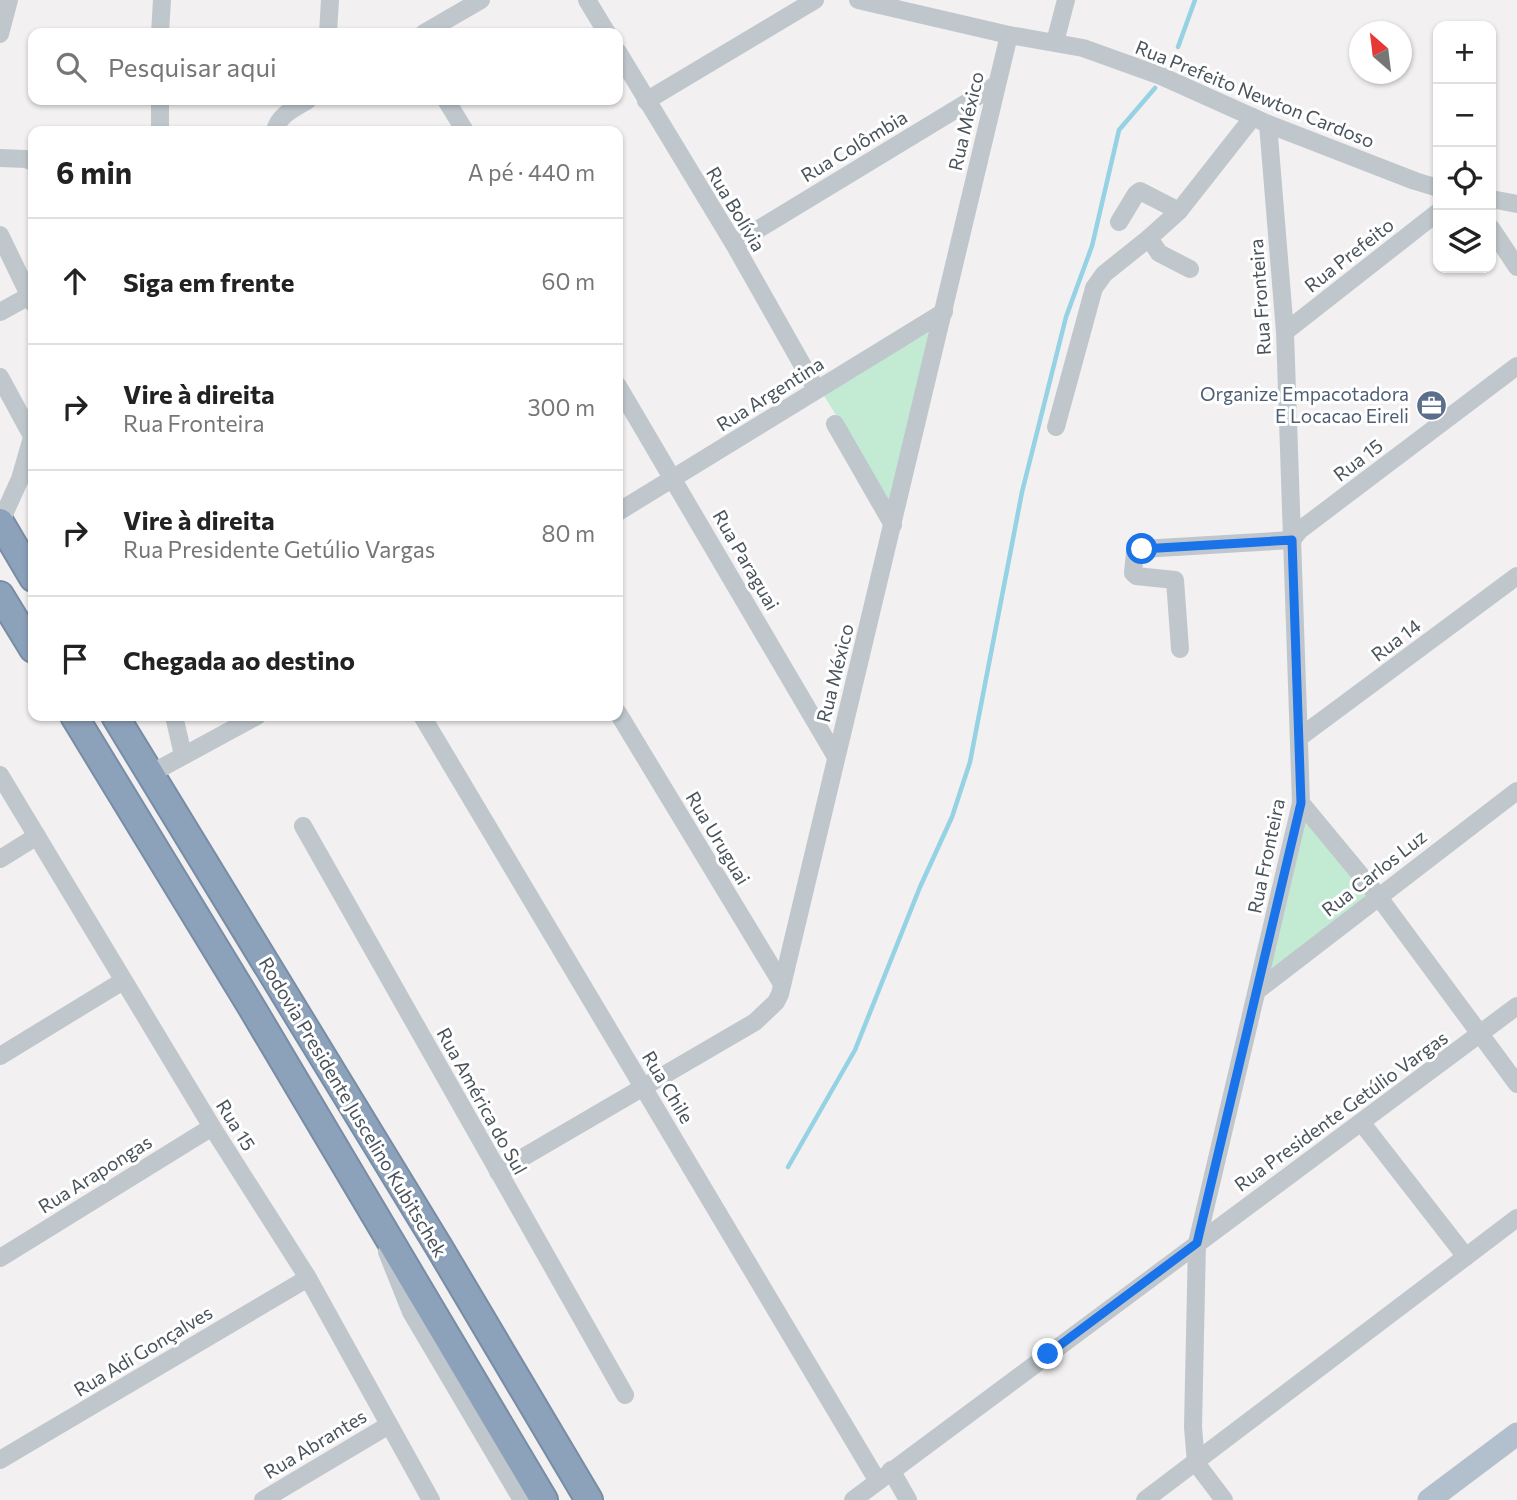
<!DOCTYPE html>
<html lang="pt">
<meta charset="utf-8">
<style>
:root{--surface:#fff;--page:#f6f6f6;--text:#222;--muted:#767676;--line:#e0e0e0}
body{margin:0;font-family:Commissioner,sans-serif;background:var(--page);color:var(--text)}
.controls{position:absolute;right:21px;top:21px;display:grid;overflow:hidden;border-radius:14px;box-shadow:0 2px 5px #0004}
.controls button{width:63px;height:63px;display:grid;place-items:center;padding:0;border:0;border-bottom:2px solid var(--line);background:var(--surface);color:var(--text);font:35px sans-serif}
.compass{position:absolute;left:1349px;top:21px;width:63px;height:63px;border-radius:50%;background:var(--surface);box-shadow:0 2px 5px #0004;rotate:332deg}
.stop{position:absolute;width:21px;height:21px;margin:-16px;border:5px solid #1a73e8;border-radius:50%;background:#fff}
.stop.end{background:#1a73e8;border-color:#fff;box-shadow:0 2px 7px #0008}
.list{margin:0;padding:0;list-style:none}
h2{display:flex;justify-content:space-between;align-items:center;height:91px;margin:0;padding:0 28px;font-size:30px}
h2 small{font-size:23px;font-weight:400;color:var(--muted)}
.list li{display:grid;grid-template-columns:46px 1fr auto;gap:21px;align-items:center;box-sizing:border-box;height:126px;padding:0 28px;border-top:2px solid var(--line)}
.list b{display:block;font-size:26px;white-space:nowrap}
.list p{margin:0;font-size:23px;white-space:nowrap;color:var(--muted)}
.list em{font-size:23px;font-style:normal;color:var(--muted)}
.icon{flex:none;width:38px;height:38px;fill:none;stroke:currentColor;stroke-width:2;stroke-linecap:round;stroke-linejoin:round}
.map{position:relative;flex:none;width:1517px;height:1500px;overflow:hidden}
.search{position:absolute;background:var(--surface);box-shadow:0 2px 5px #0004;left:28px;top:28px;width:595px;height:77px;display:flex;align-items:center;gap:18px;box-sizing:border-box;padding:0 24px;border-radius:14px;color:var(--muted);font-size:26px}
.panel{position:absolute;background:var(--surface);box-shadow:0 2px 5px #0004;left:28px;top:126px;width:595px;height:595px;border-radius:14px}
.map>svg:first-child{display:block}
.green{fill:#c3ebd3}
.lines{fill:none;stroke-linecap:round;stroke-linejoin:round}
.stream{stroke:#94d2e4;stroke-width:4.5}
.highway-casing{stroke:#788da5;stroke-width:30}
.minor{stroke:#bfc7cd;stroke-width:18}
.major{stroke:#b2bfcc;stroke-width:23}
.highway{stroke:#8ca1ba;stroke-width:26}
.route{stroke:#1a73e8;stroke-width:9}
.labels{text-anchor:middle;stroke-width:6;stroke-linejoin:round;paint-order:stroke}
.street-label{font-size:19px;fill:#49535b;stroke:#fff}
.service-label{font-size:19px;fill:#4e5e75;stroke:#fff;text-anchor:end}
</style>
<div class="map">
<svg width="1517" height="1500" viewBox="0 0 1517 1500">
<rect width="100%" height="100%" fill="#f2f0f0"/>
<g class="green">
<path d="M934,329L890,503L823,394Z"/>
<path d="M1301,803L1378,896L1258,990Z"/>
</g>
<g class="lines">
<g class="stream">
<path d="M1178,47L1195,0"/>
<path d="M788,1167L855,1050L920,887L952,817L970,762L1022,492L1066,317L1092,246L1119,130L1155,88"/>
</g>
<defs>
<g id="highway">
<path d="M0,522L33,578"/>
<path d="M0,595L33,649"/>
<path d="M74,716L252,1008L544,1500"/>
<path d="M115,716L439,1247L589,1500"/>
</g>
</defs>
<use href="#highway" class="highway-casing"/>
<g class="minor">
<path d="M587,0L607,33"/>
<path d="M858,0L1009,35L1083,48L1161,76L1268,124L1415,181L1438,188"/>
<path d="M160,33L162,0"/>
<path d="M328,33L330,0"/>
<path d="M424,33L481,0"/>
<path d="M0,34L9,0"/>
<path d="M1055,42L1066,0"/>
<path d="M618,52L734,244L816,389"/>
<path d="M446,100L465,131"/>
<path d="M646,101L815,0"/>
<path d="M160,131V100"/>
<path d="M275,131C278,115 295,108 308,100"/>
<path d="M0,158L26,159L33,162"/>
<path d="M1491,199L1517,204"/>
<path d="M1119,222L1136,194L1140,191L1179,211"/>
<path d="M1491,228L1517,267"/>
<path d="M0,235L33,303"/>
<path d="M734,244L996,85"/>
<path d="M1190,269L1159,253L1149,238L1179,211L1253,117"/>
<path d="M0,312L29,296"/>
<path d="M1285,332L1438,212"/>
<path d="M0,377L33,438"/>
<path d="M618,386L836,757"/>
<path d="M835,424L893,525"/>
<path d="M1056,427L1094,288L1104,274L1149,238"/>
<path d="M618,512L944,312"/>
<path d="M0,523L20,479L33,434"/>
<path d="M1180,649L1175,580L1136,576L1133,573L1135,552L1142,549L1292,540L1300,530L1517,366"/>
<path d="M618,713L782,984"/>
<path d="M174,716L183,755"/>
<path d="M422,716L877,1480"/>
<path d="M1300,737L1517,576"/>
<path d="M150,774L257,716"/>
<path d="M0,775L212,1127L308,1278L431,1500"/>
<path d="M1301,803L1378,896L1517,1084"/>
<path d="M303,826L625,1395"/>
<path d="M0,859L37,836"/>
<path d="M1258,990L1517,791"/>
<path d="M0,1056L123,981"/>
<path d="M1361,1122L1466,1257"/>
<path d="M498,1172L755,1022L776,1002L780,994L1009,35"/>
<path d="M387,1252L411,1312L522,1500"/>
<path d="M0,1258L212,1127"/>
<path d="M0,1460L308,1278"/>
<path d="M891,1470L908,1500"/>
<path d="M263,1500L389,1425"/>
<path d="M853,1500L1517,1006"/>
<path d="M1145,1500L1517,1218"/>
<path d="M1224,1500L1196,1463L1193,1427L1197,1243L1301,803L1285,332L1268,124"/>
</g>
<path class="major" d="M1429,1500L1517,1434"/>
<use href="#highway" class="highway"/>
</g>
<g class="lines">
<path class="route" d="M1048,1354L1197,1243L1301,803L1292,540L1142,549"/>
</g>
<defs>
<symbol id="office-disc" viewBox="-11 -11 22 22"><circle r="9.5" fill="#5c6f8a" stroke="#fff"/><path d="M-6-3h4V-5.5h4V-3h4V5H-6ZM-1-4.5V-3h2v-1.5ZM-6 0V1H6V0Z" fill="#fff"/></symbol>
</defs>
<g fill-rule="evenodd">
<use href="#office-disc" x="1414" y="388" width="35" height="35"/>
</g>
<g class="labels">
<g class="street-label">
<text transform="translate(1255 94) rotate(22)" y="7">Rua Prefeito Newton Cardoso</text>
<text transform="translate(966 121) rotate(-77)" y="7">Rua México</text>
<text transform="translate(854 146) rotate(-31)" y="7">Rua Colômbia</text>
<text transform="translate(736 209) rotate(59)" y="7">Rua Bolívia</text>
<text transform="translate(1349 255) rotate(-38)" y="7">Rua Prefeito</text>
<text transform="translate(1260 297) rotate(-94)" y="7">Rua Fronteira</text>
<text transform="translate(770 394) rotate(-32)" y="7">Rua Argentina</text>
<text transform="translate(1358 460) rotate(-37)" y="7">Rua 15</text>
<text transform="translate(746 560) rotate(60)" y="7">Rua Paraguai</text>
<text transform="translate(1396 640) rotate(-37)" y="7">Rua 14</text>
<text transform="translate(835 673) rotate(-76)" y="7">Rua México</text>
<text transform="translate(718 838) rotate(59)" y="7">Rua Uruguai</text>
<text transform="translate(1266 856) rotate(-78)" y="7">Rua Fronteira</text>
<text transform="translate(1374 873) rotate(-38)" y="7">Rua Carlos Luz</text>
<text transform="translate(668 1087) rotate(59)" y="7">Rua Chile</text>
<text transform="translate(482 1101) rotate(61)" y="7">Rua América do Sul</text>
<text transform="translate(353 1107) rotate(59)" y="7">Rodovia Presidente Juscelino Kubitschek</text>
<text transform="translate(1341 1111) rotate(-36)" y="7">Rua Presidente Getúlio Vargas</text>
<text transform="translate(236 1125) rotate(58)" y="7">Rua 15</text>
<text transform="translate(95 1174) rotate(-32)" y="7">Rua Arapongas</text>
<text transform="translate(143 1351) rotate(-31)" y="7">Rua Adi Gonçalves</text>
<text transform="translate(315 1444) rotate(-31)" y="7">Rua Abrantes</text>
</g>
<g class="service-label">
<text x="1409" y="401">Organize Empacotadora<tspan x="1409" dy="22">E Locacao Eireli</tspan></text>
</g>
</g>
</svg>
<div class="controls">
<button>+</button>
<button>−</button>
<button><svg class="icon" aria-label="locate" viewBox="0 0 24 24"><circle cx="12" cy="12" r="6"/><path d="M12 2v4M12 18v4M2 12h4M18 12h4"/></svg></button>
<button><svg class="icon" aria-label="layers" viewBox="0 0 24 24"><path d="M12 4l9 5-9 5-9-5zM3 14l9 5 9-5"/></svg></button>
</div>
<svg class="compass" viewBox="-18 -18 36 36"><path d="M0-13l5 13h-10z" fill="#e53935"/><path d="M0 13l5-13h-10z" fill="#767676"/></svg>
<div class="stop" style="left:1142px;top:549px"></div>
<div class="stop end" style="left:1048px;top:1354px"></div>
<div class="search"><svg class="icon" aria-label="search" viewBox="0 0 24 24"><circle cx="10" cy="10" r="6"/><path d="M15 15l6 6"/></svg>Pesquisar aqui</div>
<section class="panel">
<h2>6 min<small>A pé · 440 m</small></h2>
<ul class="list">
<li><svg class="icon" aria-label="ahead" viewBox="0 0 24 24"><path d="M12 20V5M6 11l6-6 6 6"/></svg><div><b>Siga em frente</b></div><em>60 m</em></li>
<li><svg class="icon" aria-label="right" viewBox="0 0 24 24"><path d="M7 20v-9h11M14 6l5 5-5 5"/></svg><div><b>Vire à direita</b><p>Rua Fronteira</p></div><em>300 m</em></li>
<li><svg class="icon" aria-label="right" viewBox="0 0 24 24"><path d="M7 20v-9h11M14 6l5 5-5 5"/></svg><div><b>Vire à direita</b><p>Rua Presidente Getúlio Vargas</p></div><em>80 m</em></li>
<li><svg class="icon" aria-label="arrive" viewBox="0 0 24 24"><path d="M6 21V4h12l-3 4 3 4H6"/></svg><div><b>Chegada ao destino</b></div></li>
</ul>
</section>
</div>
